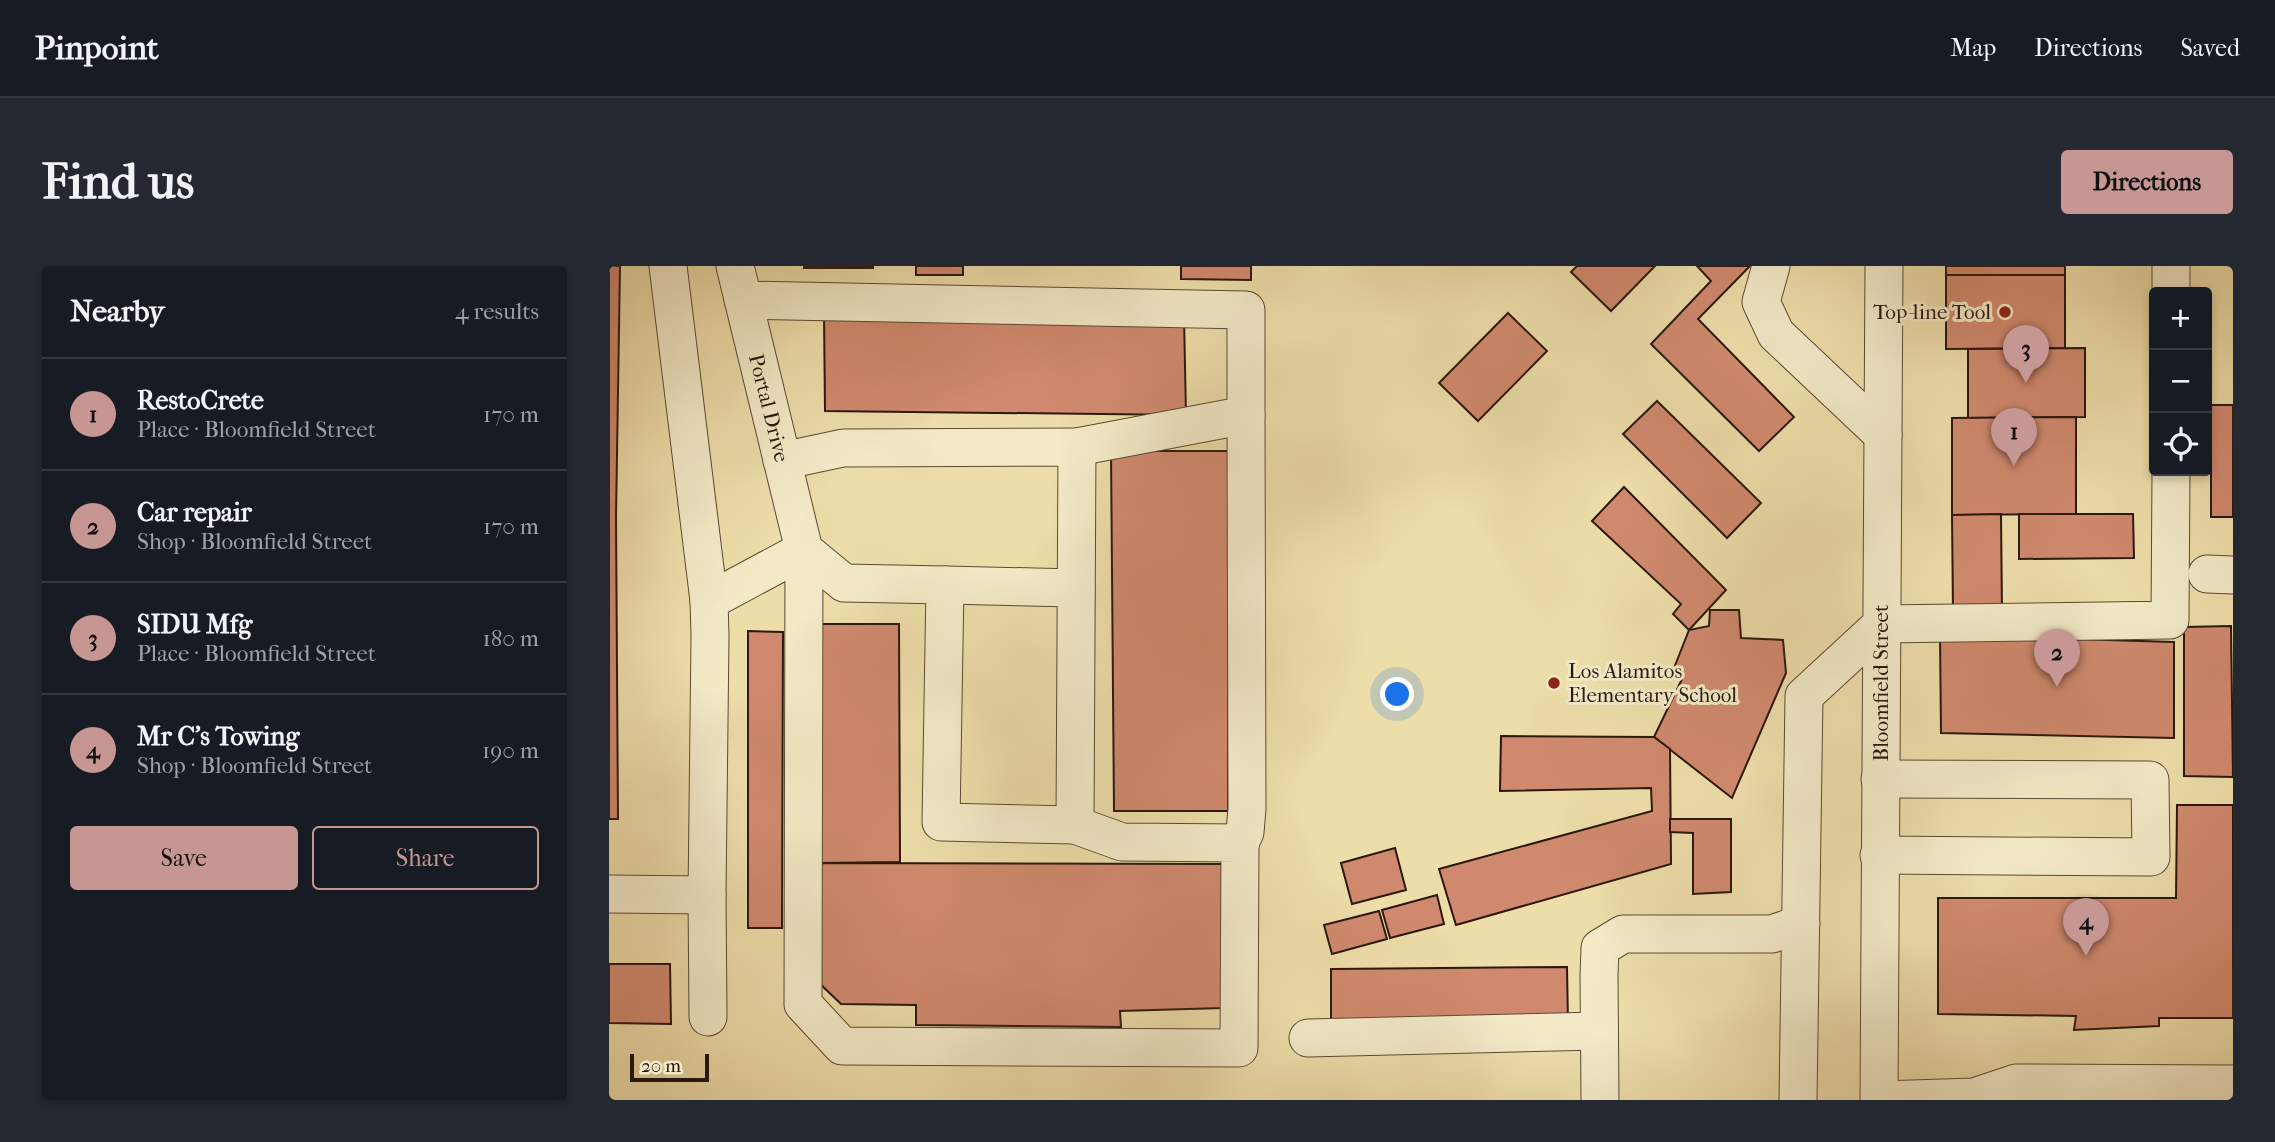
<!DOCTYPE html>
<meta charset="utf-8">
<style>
:root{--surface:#171b24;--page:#242831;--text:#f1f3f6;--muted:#9ea1a6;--line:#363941;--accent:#c59692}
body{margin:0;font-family:"IM FELL French Canon",serif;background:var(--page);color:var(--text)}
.controls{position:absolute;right:21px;top:21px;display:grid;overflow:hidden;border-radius:7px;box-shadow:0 4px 10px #0003}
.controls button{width:63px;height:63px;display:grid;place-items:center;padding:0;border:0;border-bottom:2px solid var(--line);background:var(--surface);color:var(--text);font:35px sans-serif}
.scale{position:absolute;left:21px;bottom:18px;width:79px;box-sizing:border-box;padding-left:7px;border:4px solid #2b180f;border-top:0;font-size:19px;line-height:24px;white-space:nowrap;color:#2b180f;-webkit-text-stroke:5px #f3e9c7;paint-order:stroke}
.you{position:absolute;left:789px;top:429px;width:24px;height:24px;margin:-18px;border:5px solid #fff;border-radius:50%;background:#1a73e8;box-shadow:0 0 0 10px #1a73e833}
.badge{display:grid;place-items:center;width:46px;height:46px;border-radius:50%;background:var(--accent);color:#111;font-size:23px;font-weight:700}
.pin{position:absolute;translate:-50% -58px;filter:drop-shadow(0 2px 4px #0008)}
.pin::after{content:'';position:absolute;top:37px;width:24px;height:21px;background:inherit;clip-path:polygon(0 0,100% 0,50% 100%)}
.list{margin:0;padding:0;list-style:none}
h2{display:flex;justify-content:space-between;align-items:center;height:91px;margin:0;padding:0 28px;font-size:30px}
h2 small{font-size:23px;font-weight:400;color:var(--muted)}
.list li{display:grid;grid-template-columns:46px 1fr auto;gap:21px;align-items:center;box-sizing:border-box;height:112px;padding:0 28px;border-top:2px solid var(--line)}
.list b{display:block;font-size:26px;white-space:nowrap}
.list p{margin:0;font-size:23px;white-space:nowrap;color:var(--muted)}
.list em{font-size:23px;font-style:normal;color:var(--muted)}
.actions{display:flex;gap:14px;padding:21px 28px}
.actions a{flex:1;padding:16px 0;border:2px solid var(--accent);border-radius:7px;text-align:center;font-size:24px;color:var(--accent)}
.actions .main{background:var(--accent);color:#111}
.icon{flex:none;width:38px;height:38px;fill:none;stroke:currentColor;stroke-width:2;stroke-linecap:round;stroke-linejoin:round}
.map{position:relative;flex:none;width:1624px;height:834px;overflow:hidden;border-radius:7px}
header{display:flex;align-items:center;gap:42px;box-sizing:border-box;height:98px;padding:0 35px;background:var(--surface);border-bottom:2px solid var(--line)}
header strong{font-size:33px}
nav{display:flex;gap:38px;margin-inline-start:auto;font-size:24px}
.intro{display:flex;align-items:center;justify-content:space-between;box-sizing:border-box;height:168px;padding:0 42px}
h1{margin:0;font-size:49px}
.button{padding:18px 32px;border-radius:7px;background:var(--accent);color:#111;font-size:24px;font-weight:700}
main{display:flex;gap:42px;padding:0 42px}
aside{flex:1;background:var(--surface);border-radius:7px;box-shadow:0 4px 10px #0003}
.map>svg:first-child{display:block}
.building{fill:#d0896e;stroke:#2b180f;stroke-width:2}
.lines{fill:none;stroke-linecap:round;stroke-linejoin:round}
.minor-casing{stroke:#5c4936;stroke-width:39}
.minor{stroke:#f3e9c7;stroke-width:37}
.poi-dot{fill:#8f2418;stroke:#f3e9c7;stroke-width:2.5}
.labels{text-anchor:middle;stroke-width:6;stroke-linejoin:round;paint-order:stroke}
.poi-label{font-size:21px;fill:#2b180f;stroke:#f3e9c7;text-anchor:end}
.street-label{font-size:21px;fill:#2b180f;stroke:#f3e9c7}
</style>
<header>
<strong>Pinpoint</strong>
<nav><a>Map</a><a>Directions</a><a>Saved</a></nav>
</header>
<div class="intro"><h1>Find us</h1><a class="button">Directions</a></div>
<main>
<aside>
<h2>Nearby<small>4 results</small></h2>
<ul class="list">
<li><span class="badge">1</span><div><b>RestoCrete</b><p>Place · Bloomfield Street</p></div><em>170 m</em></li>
<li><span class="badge">2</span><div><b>Car repair</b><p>Shop · Bloomfield Street</p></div><em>170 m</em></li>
<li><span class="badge">3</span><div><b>SIDU Mfg</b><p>Place · Bloomfield Street</p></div><em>180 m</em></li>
<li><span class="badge">4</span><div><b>Mr C's Towing</b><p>Shop · Bloomfield Street</p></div><em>190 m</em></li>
</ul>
<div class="actions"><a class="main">Save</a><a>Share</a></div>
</aside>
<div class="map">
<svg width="1624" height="834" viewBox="0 0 1624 834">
<rect width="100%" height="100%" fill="#eddda9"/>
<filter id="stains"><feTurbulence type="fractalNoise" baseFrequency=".00286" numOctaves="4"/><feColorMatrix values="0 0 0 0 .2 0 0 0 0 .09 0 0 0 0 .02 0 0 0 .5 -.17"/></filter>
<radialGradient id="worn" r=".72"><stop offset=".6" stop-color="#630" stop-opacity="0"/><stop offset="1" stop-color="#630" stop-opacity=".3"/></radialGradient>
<g class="building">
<path d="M0,0H11L7,251L9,553H0Z"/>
<rect x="195" y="0" width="69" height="2"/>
<rect x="307" y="0" width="47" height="9"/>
<path d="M572,0H642V14L572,13Z"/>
<path d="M968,0H1046L1002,45L962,6Z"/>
<path d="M1088,0H1141L1089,53L1185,151L1150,185L1042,78L1102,15Z"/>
<rect x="1337" y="0" width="119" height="9"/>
<path d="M1337,9H1456V82L1337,83Z"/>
<path d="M899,47L938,85L869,155L830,117Z"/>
<path d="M215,48L575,51L577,149L216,145Z"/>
<path d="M1476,82V151L1359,152V83Z"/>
<path d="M1048,135L1152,237L1118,272L1014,168Z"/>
<rect x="1602" y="139" width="22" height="112"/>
<path d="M1467,151V248L1343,249V152Z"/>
<path d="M502,185H620L619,545H505Z"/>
<path d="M1015,221L1117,324L1080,364L1064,348L1072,338L983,255Z"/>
<path d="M1392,248L1393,347H1344L1343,249Z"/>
<path d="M1410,248H1524L1525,292L1410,293Z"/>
<path d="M1101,344H1130L1132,372L1174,374L1177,407L1123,532L1045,471L1073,413L1065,402L1080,364L1100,360Z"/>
<path d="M211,358H290L291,596L209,597Z"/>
<path d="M1622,360L1624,511L1575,510V361Z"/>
<path d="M139,365L174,366L173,662H139Z"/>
<path d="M1331,369L1565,376V472L1332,467Z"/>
<path d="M892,470L1045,471L1061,483L1062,598L847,659L830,603L1043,545L1042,522L891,525Z"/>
<path d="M1568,539H1624V752H1550V760L1465,764L1467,750L1329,748V632H1567Z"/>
<path d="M1061,553H1122V626L1084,628V567L1061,566Z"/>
<path d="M786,582L797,624L743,638L732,597Z"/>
<path d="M209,597L613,598V742L511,745L512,761L307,759V739L232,738L208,715Z"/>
<path d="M828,629L835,658L781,672L773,644Z"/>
<path d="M770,645L778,673L723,688L715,659Z"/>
<path d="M0,698H61L62,758L0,757Z"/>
<path d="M958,701L959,757L722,759V703Z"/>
</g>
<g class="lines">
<defs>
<g id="minor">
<path d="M59,0L100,335"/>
<path d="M126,0L195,284L194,738L233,780L630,782L631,577L513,576L466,559"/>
<path d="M1162,0L1152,36L1167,68L1274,169"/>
<path d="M1562,26V0"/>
<path d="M134,34L637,44V149L468,181"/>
<path d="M173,195L234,182L468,181L466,559L332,556L336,319L235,317L195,284"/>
<path d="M1598,308L1624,309"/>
<path d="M336,319L467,322"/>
<path d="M631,577L636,566L638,543L637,149"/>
<path d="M1270,589L1542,591L1541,514L1271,513"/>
<path d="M0,628L98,629"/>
<path d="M99,751L98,629L101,370L100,335L195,284"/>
<path d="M699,772L990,765"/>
<path d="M991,834L990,709L991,682L1014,668H1163L1192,658"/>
<path d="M1189,834L1195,430L1273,358L1561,354L1562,205"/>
<path d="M1270,834L1275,0"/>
<path d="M1272,834L1365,831L1407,817L1624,818"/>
</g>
</defs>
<use href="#minor" class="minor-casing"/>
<use href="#minor" class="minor"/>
</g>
<g class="poi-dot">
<circle cx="1396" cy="46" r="7"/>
<circle cx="945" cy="417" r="7"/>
</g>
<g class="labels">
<g class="poi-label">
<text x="1382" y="53">Top-line Tool</text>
<text x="959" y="412" text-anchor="start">Los Alamitos<tspan x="959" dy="24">Elementary School</tspan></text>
</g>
<g class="street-label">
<text transform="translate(160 142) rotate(76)" y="7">Portal Drive</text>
<text transform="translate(1272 417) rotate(-90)" y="7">Bloomfield Street</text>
</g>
</g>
<rect width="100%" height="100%" filter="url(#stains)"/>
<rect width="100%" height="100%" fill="url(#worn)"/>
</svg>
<div class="controls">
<button>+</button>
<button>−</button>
<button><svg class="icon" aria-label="locate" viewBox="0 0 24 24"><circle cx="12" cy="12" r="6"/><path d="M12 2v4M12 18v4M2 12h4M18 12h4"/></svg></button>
</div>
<div class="scale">20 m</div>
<div class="you"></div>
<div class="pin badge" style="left:1405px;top:200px">1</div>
<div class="pin badge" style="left:1448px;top:421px">2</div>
<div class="pin badge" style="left:1417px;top:117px">3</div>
<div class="pin badge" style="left:1477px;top:690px">4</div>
</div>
</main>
